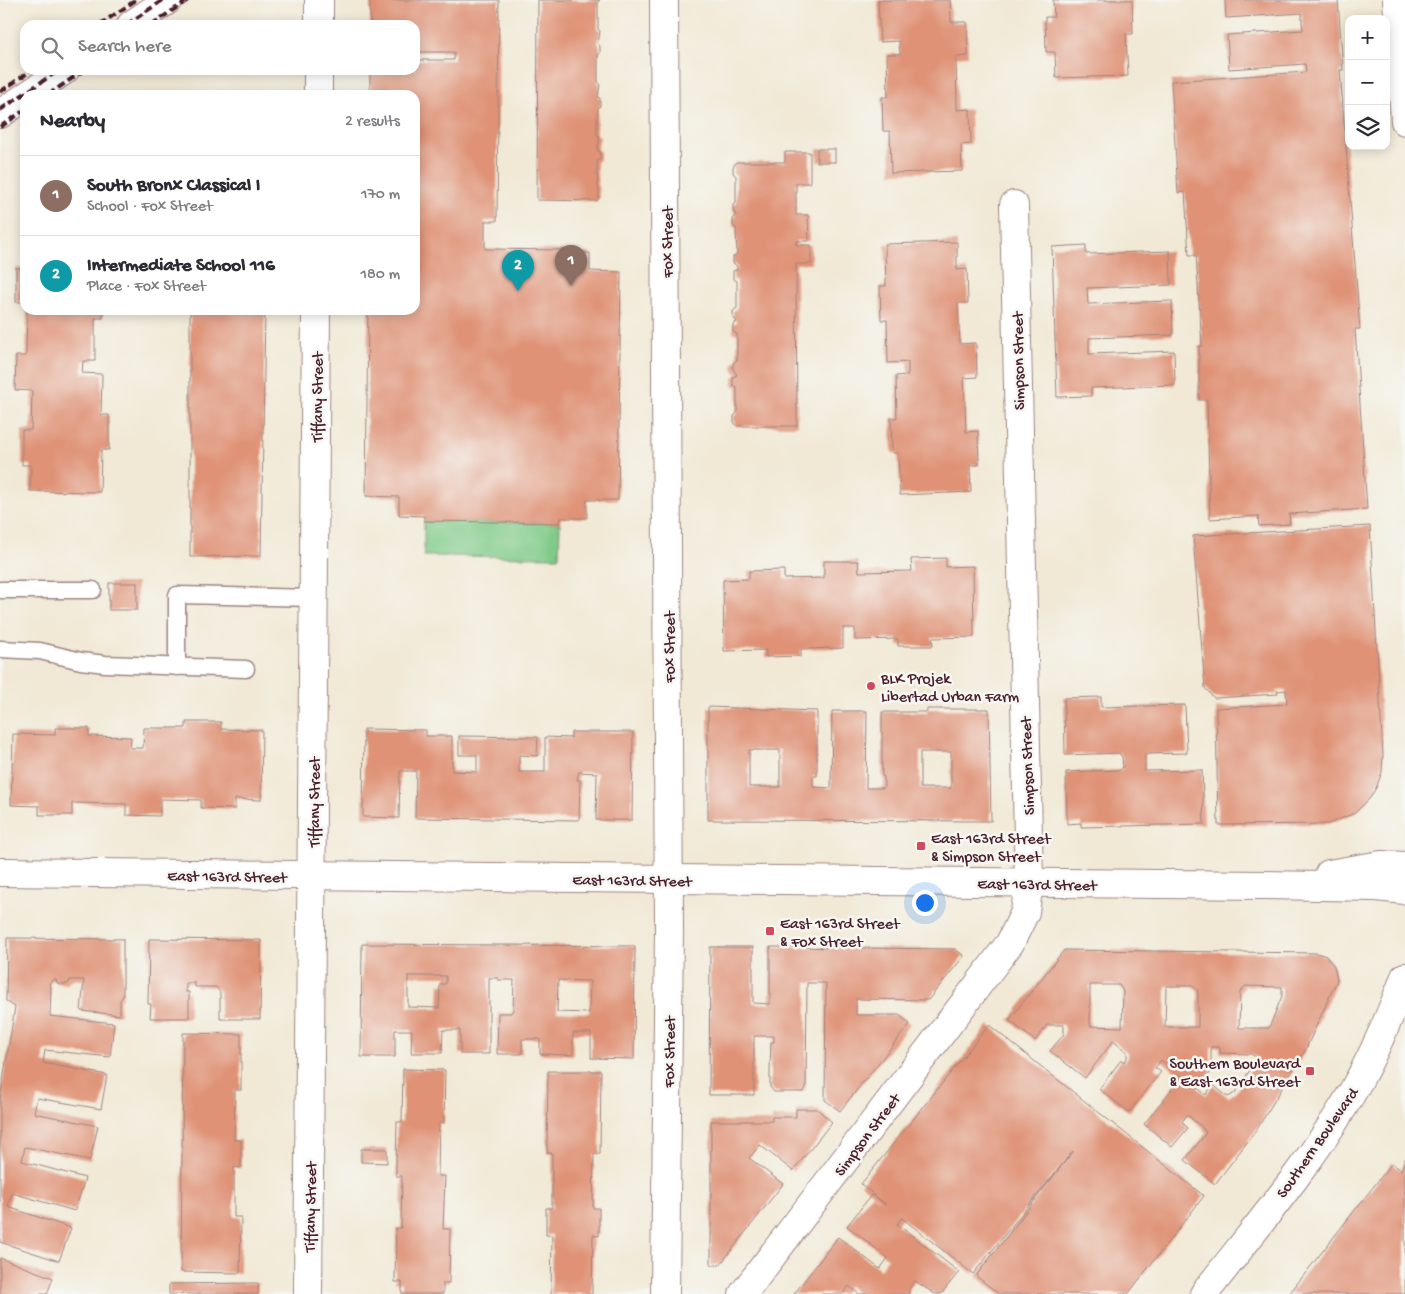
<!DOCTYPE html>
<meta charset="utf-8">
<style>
:root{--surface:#fff;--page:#f2f2f3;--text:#2b2b33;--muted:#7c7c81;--line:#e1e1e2;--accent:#d1495b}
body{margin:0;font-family:"Gochi Hand",sans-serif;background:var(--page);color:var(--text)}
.controls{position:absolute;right:15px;top:15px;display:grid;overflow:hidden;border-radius:10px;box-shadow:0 2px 12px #0003}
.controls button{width:45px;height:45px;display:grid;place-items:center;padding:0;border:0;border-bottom:1px solid var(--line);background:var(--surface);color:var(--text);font:25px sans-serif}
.you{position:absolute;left:924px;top:902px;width:18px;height:18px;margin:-12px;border:4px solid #fff;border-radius:50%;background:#1a73e8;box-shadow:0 0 0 8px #1a73e833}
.badge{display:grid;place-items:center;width:32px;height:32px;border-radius:50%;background:var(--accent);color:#fff;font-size:16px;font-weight:700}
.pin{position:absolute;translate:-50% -41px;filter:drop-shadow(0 1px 2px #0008)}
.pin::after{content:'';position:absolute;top:26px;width:18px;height:15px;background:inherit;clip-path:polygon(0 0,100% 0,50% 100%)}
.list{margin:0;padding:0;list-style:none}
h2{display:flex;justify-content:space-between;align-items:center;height:65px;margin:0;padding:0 20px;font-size:21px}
h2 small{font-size:16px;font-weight:400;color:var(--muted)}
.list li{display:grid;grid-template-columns:32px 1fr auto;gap:15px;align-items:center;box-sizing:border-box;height:80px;padding:0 20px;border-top:1px solid var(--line)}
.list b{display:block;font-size:19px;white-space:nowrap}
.list p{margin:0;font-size:16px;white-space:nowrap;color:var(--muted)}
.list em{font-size:16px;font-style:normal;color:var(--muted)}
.icon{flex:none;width:28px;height:28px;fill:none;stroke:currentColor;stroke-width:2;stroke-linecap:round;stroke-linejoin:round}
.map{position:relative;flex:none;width:1405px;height:1294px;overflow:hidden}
.search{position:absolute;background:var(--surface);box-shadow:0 2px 12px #0003;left:20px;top:20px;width:400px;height:55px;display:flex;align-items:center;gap:12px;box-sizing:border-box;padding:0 18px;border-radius:15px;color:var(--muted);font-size:19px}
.panel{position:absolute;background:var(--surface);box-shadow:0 2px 12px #0003;left:20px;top:90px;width:400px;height:225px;border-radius:15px}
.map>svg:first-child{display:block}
.green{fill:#7fca87;stroke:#647459}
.building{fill:#df9276;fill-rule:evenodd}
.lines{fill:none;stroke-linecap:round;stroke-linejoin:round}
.service-casing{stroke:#9e8480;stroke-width:19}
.minor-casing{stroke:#9e8480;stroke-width:30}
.tertiary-casing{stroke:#9e8480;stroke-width:30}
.secondary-casing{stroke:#9e8480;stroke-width:30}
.service{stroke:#fff;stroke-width:16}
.minor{stroke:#fff;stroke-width:28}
.tertiary{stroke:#fff;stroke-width:28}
.secondary{stroke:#fff;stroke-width:28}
.rail{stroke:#4a1f2b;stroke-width:4;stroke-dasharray:8 4;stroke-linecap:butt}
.poi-dot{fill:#d1495b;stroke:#f6f6f2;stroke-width:2}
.labels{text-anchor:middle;stroke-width:5;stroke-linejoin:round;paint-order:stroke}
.street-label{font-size:16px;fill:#4a1f2b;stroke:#f6f6f2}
.poi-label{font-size:16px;fill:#4a1f2b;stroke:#f6f6f2;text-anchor:start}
</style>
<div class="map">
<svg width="1405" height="1294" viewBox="0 0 1405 1294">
<rect width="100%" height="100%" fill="#f6f6f2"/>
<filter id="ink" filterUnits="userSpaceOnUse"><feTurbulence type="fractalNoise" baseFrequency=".02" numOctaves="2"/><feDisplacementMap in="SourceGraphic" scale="10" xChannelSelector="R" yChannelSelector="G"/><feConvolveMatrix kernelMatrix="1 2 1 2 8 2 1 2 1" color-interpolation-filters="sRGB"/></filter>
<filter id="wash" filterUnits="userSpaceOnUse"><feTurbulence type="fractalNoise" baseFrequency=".0096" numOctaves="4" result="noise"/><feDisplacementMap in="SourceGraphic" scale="20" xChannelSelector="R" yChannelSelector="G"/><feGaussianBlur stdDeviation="1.12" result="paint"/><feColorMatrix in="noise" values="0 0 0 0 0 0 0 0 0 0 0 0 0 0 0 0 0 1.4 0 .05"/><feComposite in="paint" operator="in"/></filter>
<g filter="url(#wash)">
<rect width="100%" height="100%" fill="#f1e9d5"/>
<path class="green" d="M424,521L560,523L559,557L424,556Z"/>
<g id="blocks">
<g class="building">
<path d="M370,0H499L497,221H485V249L564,250V253H590V271L621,272L618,500H587V518H561L560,523L424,521V516L399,515V497L366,496L368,310H415V95H370V70H415V60H454V52H415V25H370Z"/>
<path d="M538,0H600L598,2V29L600,31L598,44L600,46V53L598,55V82L600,84L598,97L600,98V106L598,108L597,121V135L600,136L597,150L600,151V159L597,161V174L599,197L597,201L537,200Z"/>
<path d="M878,0H950L951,22H967L968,56L956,57L957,110L970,109L971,144L961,145L962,171L891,173L890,131H883L882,97H888L887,54H900L899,41L880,42Z"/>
<path d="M1053,0H1132L1133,34H1126L1128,76L1056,78L1055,52H1046L1045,17H1054Z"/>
<path d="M1225,0H1338L1343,70H1340L1360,329H1355L1367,509L1289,514L1290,524L1259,526L1258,516L1210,519L1207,400H1199V346H1202L1196,255H1189L1185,192L1178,193L1171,81L1306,72L1305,64L1229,69L1227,35L1303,30L1302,22V13L1226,18Z"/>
<rect x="817" y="149" width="18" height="13"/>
<path d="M785,152H810V183H796V215H808L809,241H796V245H811V264H796L797,426H737L734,422V416L737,413V387L733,385V377L737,375L733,369V363L737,360V334L733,332V324L737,322L733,317V311L737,308V281L733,279V271L737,270V266L733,263V257L737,254L736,228L733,226V219L736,216L733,210V205L736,202V176L733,173V167L736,162H785Z"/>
<path d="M957,242V270L967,269L968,303H958L960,344L976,343L977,377L964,378L966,432L978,431L979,465H970L971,492L900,495L898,453H892L891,418H897L896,376L908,375V362L888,363L887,320H881L880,286H886L885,244Z"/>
<path d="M1086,245V254L1170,251L1171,285L1087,288L1088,304L1172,301L1173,335L1089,338V354L1174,351L1175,385L1091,388V396L1057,397L1052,247Z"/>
<rect x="16" y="268" width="9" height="34"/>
<path d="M27,310H103V318H95V361H83L82,373L102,374L101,415H109V450H101L100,492L30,491L31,465H22V430H31L32,391L15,390L16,356H26Z"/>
<path d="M190,310H265L261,556L190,557Z"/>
<path d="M1370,526L1383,755L1382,772L1376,788L1370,798L1355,813L1328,824L1218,825L1216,708L1287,704L1286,690L1277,691L1278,694L1214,698L1205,688L1193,536Z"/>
<path d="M946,558V567L973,566L974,637L932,638L933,646H898V639L855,640V628H843V648L801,649V656L766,657V650L724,651L723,580L749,579V571L784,570V579L824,578V561H858L859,572L912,571L911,559Z"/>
<rect x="109" y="583" width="28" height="27"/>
<path d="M1101,697V707L1185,705L1187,753L1145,754V771L1202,770L1204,824L1081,827V823L1067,824L1066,772L1120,770L1123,767L1122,757L1119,753L1065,755L1064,698Z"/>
<path d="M708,707L817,711V776H813V787L831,788L832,711H867L866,788H884V777L882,776V712H927V709H989L991,821L708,820ZM749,750H780V787H749ZM920,752H951V788H920Z"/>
<path d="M186,722H221V729L262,730L261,800L235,799V809L201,808V800L160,799V816L126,815V804L72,803V815H39V806L11,805L13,734L55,735V728H89V736L131,737L130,748H143L144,728H186Z"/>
<path d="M364,729L426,730V736H452V771L477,772V755H459V736L538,737L537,756L519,755V772H545V737L571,738V732H633L632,820H596L597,773L579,772L577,780H580L579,820L415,818L416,771H400L399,818L363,817Z"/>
<path d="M7,938L123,939V996L120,1000V1015L81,1011L84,980H70L68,984H58L55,979L49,983L51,987L50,1016L114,1023L110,1057L45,1050L43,1063L107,1075L101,1109L37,1098L34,1113L98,1126L90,1160L25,1147L22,1161L85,1178L75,1211L12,1193L8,1207L71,1228L59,1261L0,1242V1099L15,1007L6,1001Z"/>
<path d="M149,939L261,940L260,1019H220V992L216,987H195V983H186V992H189V1018H150L151,1004H148Z"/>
<path d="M362,944L635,946L634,1059L591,1058V1033H573V1055L540,1054V1039H522V1054H497L498,1013H511L513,1010L514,980H498V978H489V1054H460V1030H443L442,1053H411L412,1030H395V1057H361ZM408,976H446V984H440L439,1008L408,1007ZM558,980L590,981L589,1013L557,1012Z"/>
<path d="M710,947H753V1003L770,1004V947L955,949L964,956L928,1000L856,999V1015H899L910,1024L840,1111L825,1100L826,983H807L806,1088L803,1092H774L770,1087V1069L771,1042H774V1036H754V1095H709Z"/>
<path d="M1064,950L1316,953L1326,956L1334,966L1337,980L1304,1053L1255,1132L1215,1184L1185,1160L1206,1133L1202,1127L1187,1115L1182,1122L1188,1128L1172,1147L1144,1124L1182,1076L1161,1060L1155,1068L1161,1072L1129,1112L1099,1089L1121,1060L1124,1062L1127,1058V1052L1113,1041L1085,1078L1050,1051L1064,1034V1025H1047L1035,1041L1009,1020ZM1090,985H1119L1123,991L1122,1027L1090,1026ZM1166,986H1193L1198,991V1027H1165ZM1245,986L1282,987V996L1269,1028H1239L1240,992ZM1211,1047H1220V1053L1251,1054L1258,1058L1235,1093L1228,1097L1213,1085L1206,1095L1198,1088L1211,1072Z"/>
<path d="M989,1025L1204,1196L1128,1294H999L976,1276L1073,1151L973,1274L902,1218L897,1224L959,1272L941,1294H935L915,1281L909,1289V1294H859L849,1286L843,1294H794L838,1237L880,1269L888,1258L847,1226L872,1194L886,1205L861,1184Z"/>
<path d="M183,1033L241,1034V1090H235L234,1140H241V1168L234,1167V1217H241L240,1273L181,1272Z"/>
<path d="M403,1069L445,1070L444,1123H439L438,1176H445L443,1229H450L449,1283H443V1294H402V1282H395L396,1228H401L402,1176H396V1163L397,1122H402Z"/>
<path d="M548,1071H601L600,1154H594L593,1208H599V1236L593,1235L592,1294H551L552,1235H546V1208H552V1153H547Z"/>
<path d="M796,1109H817L832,1122L793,1171L760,1145L749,1158L783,1184L720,1265H711V1121H772V1117H796Z"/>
<path d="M361,1149H387V1163L361,1162Z"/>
<path d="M1405,1159V1294H1289L1392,1163L1401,1170Z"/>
<path d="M0,1258L53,1278L47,1294H0Z"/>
<path d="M258,1283V1294H169V1284Z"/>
</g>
</g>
</g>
<g filter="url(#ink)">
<use href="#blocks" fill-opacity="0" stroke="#9e8480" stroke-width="1"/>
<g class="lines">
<defs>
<g id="service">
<path d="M0,590H93"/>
<path d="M0,649L40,651L81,661L105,664L246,669"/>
<path d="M177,667V595L315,598"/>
</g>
<g id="minor">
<path d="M664,0L669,928L665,1294"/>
<path d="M319,25V0"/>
<path d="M318,95V70"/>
<path d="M308,1294L316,310"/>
<path d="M743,1294L1010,943L1025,912L1029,883L1014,205"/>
</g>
<path id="tertiary" d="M1204,1294C1253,1231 1306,1169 1347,1101C1371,1062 1389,1019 1405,977"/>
<g id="secondary">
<path d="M1397,0L1405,121"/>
<path d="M131,25L168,0"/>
<path d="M28,95L65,70"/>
<path d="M0,114L25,97"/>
<path d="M0,872L1264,885L1376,887L1405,890"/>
<path d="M1329,874L1381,865L1405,866"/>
</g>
</defs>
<use href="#service" class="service-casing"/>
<use href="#minor" class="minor-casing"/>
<use href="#tertiary" class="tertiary-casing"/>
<use href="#secondary" class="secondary-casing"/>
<use href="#service" class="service"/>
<use href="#minor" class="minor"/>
<use href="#tertiary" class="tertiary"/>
<use href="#secondary" class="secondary"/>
<g class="rail">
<path d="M99,25L136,0"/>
<path d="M126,25L163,0"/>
<path d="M151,25L188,0"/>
<path d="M0,92L32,70"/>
<path d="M48,95L84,70"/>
<path d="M0,110L59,70"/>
<path d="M0,127L25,110"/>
</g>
</g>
</g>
<g class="poi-dot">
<circle cx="871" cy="686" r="5"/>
<rect x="916" y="841" width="10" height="10" rx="2.5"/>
<rect x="765" y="926" width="10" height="10" rx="2.5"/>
<rect x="1305" y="1066" width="10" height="10" rx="2.5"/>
</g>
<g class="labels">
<g class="street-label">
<text transform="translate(666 242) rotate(-90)" y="6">Fox Street</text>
<text transform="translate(1017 361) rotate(-91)" y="6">Simpson Street</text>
<text transform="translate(316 397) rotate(-90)" y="6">Tiffany Street</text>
<text transform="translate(668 647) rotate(-90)" y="6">Fox Street</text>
<text transform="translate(1026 766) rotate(-92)" y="6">Simpson Street</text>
<text transform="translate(313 802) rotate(-90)" y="6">Tiffany Street</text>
<text transform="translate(227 875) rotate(1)" y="6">East 163rd Street</text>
<text transform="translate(632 879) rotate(1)" y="6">East 163rd Street</text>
<text transform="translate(1037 883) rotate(1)" y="6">East 163rd Street</text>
<text transform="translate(668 1052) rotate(-89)" y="6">Fox Street</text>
<text transform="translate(866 1134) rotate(-53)" y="6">Simpson Street</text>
<text transform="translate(1316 1142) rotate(-55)" y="6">Southern Boulevard</text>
<text transform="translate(309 1207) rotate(-89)" y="6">Tiffany Street</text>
</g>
<g class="poi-label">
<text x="881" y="683">BLK Projek<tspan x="881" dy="18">Libertad Urban Farm</tspan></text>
<text x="931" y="843">East 163rd Street<tspan x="931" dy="18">&amp; Simpson Street</tspan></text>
<text x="780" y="928">East 163rd Street<tspan x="780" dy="18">&amp; Fox Street</tspan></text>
<text x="1300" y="1068" text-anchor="end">Southern Boulevard<tspan x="1300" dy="18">&amp; East 163rd Street</tspan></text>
</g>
</g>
</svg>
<div class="controls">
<button>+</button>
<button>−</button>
<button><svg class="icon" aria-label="layers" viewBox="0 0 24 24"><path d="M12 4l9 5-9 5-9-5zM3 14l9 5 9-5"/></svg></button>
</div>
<div class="you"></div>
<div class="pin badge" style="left:571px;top:286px;background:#8d6e63">1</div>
<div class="pin badge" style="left:518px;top:291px;background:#0f9aa8">2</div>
<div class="search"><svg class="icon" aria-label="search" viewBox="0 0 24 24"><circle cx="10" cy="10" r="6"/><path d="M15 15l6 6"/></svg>Search here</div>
<section class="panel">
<h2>Nearby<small>2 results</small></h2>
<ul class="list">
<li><span class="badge" style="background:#8d6e63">1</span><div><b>South Bronx Classical I</b><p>School · Fox Street</p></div><em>170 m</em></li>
<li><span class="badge" style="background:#0f9aa8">2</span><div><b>Intermediate School 116</b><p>Place · Fox Street</p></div><em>180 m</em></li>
</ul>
</section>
</div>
